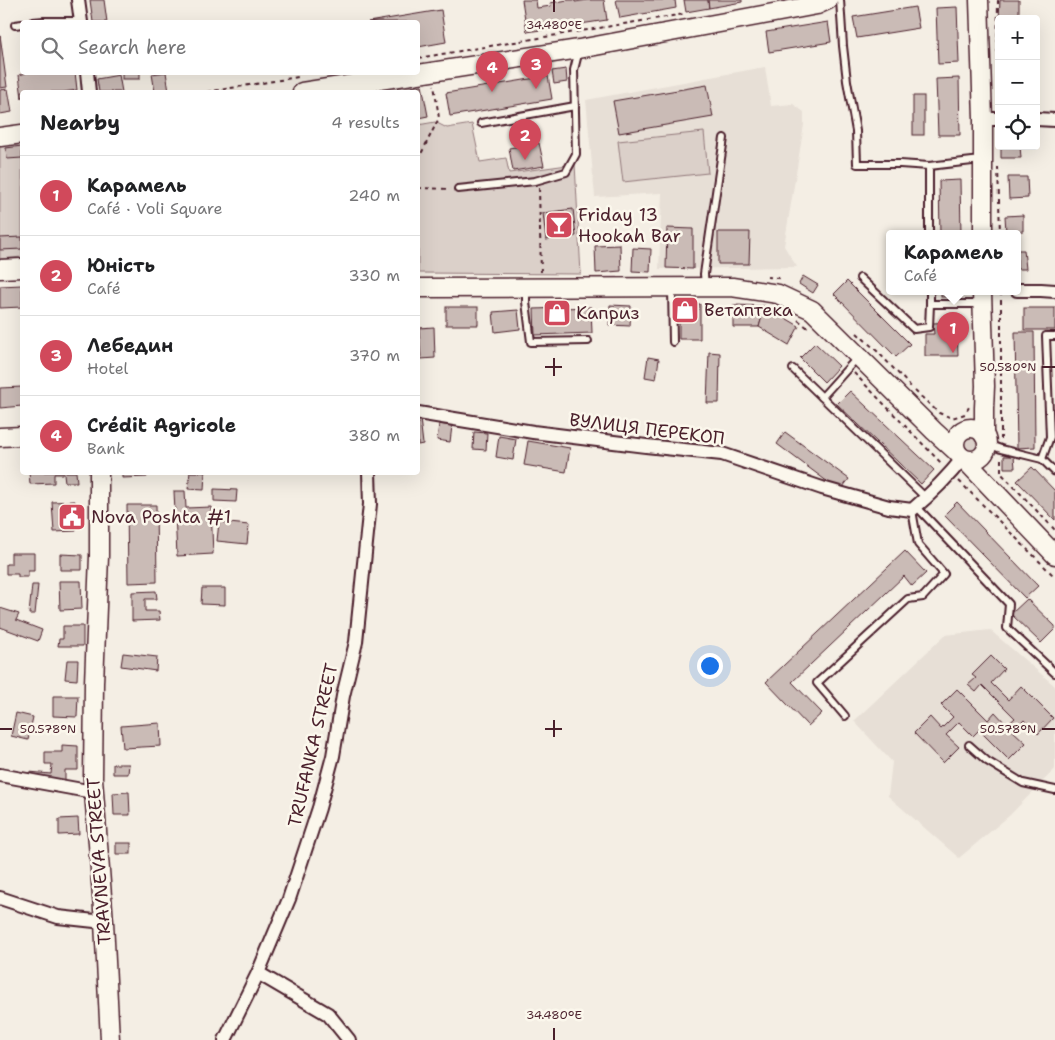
<!DOCTYPE html>
<meta charset="utf-8">
<style>
:root{--surface:#fff;--page:#f6f6f6;--text:#202124;--muted:#757577;--line:#e0e0e0;--accent:#d1495b}
body{margin:0;font-family:"Shantell Sans",sans-serif;background:var(--page);color:var(--text)}
.controls{position:absolute;right:15px;top:15px;display:grid;overflow:hidden;border-radius:5px;box-shadow:0 5px 20px #0002}
.controls button{width:45px;height:45px;display:grid;place-items:center;padding:0;border:0;border-bottom:1px solid var(--line);background:var(--surface);color:var(--text);font:25px sans-serif}
.you{position:absolute;left:709px;top:665px;width:18px;height:18px;margin:-12px;border:4px solid #fff;border-radius:50%;background:#1a73e8;box-shadow:0 0 0 8px #1a73e833}
.badge{display:grid;place-items:center;width:32px;height:32px;border-radius:50%;background:var(--accent);color:#fff;font-size:16px;font-weight:700}
.pin{position:absolute;translate:-50% -41px;filter:drop-shadow(0 1px 2px #0008)}
.pin::after{content:'';position:absolute;top:26px;width:18px;height:15px;background:inherit;clip-path:polygon(0 0,100% 0,50% 100%)}
.popup{position:absolute;left:886px;top:230px;width:135px;height:65px;box-sizing:border-box;display:grid;place-content:center;border-radius:5px;background:var(--surface);filter:drop-shadow(0 1px 4px #0005);font-size:16px;white-space:nowrap;color:var(--muted)}
.popup b{font-size:19px;color:var(--text)}
.popup::after{content:'';position:absolute;left:50%;top:100%;margin-left:-10px;border:10px solid transparent;border-top-color:var(--surface)}
.list{margin:0;padding:0;list-style:none}
h2{display:flex;justify-content:space-between;align-items:center;height:65px;margin:0;padding:0 20px;font-size:21px}
h2 small{font-size:16px;font-weight:400;color:var(--muted)}
.list li{display:grid;grid-template-columns:32px 1fr auto;gap:15px;align-items:center;box-sizing:border-box;height:80px;padding:0 20px;border-top:1px solid var(--line)}
.list b{display:block;font-size:19px;white-space:nowrap}
.list p{margin:0;font-size:16px;white-space:nowrap;color:var(--muted)}
.list em{font-size:16px;font-style:normal;color:var(--muted)}
.icon{flex:none;width:28px;height:28px;fill:none;stroke:currentColor;stroke-width:2;stroke-linecap:round;stroke-linejoin:round}
.map{position:relative;flex:none;width:1055px;height:1040px;overflow:hidden}
.search{position:absolute;background:var(--surface);box-shadow:0 5px 20px #0002;left:20px;top:20px;width:400px;height:55px;display:flex;align-items:center;gap:12px;box-sizing:border-box;padding:0 18px;border-radius:5px;color:var(--muted);font-size:19px}
.panel{position:absolute;background:var(--surface);box-shadow:0 5px 20px #0002;left:20px;top:90px;width:400px;height:385px;border-radius:5px}
.map>svg:first-child{display:block}
.built{fill:#e7dfd6}
.green{fill:#dbd0c9;stroke:#92787a}
.building{fill:#cabbb6;stroke:#4a1f2b}
.lines{fill:none;stroke-linecap:round;stroke-linejoin:round}
.lane-casing{stroke:#4a1f2b;stroke-width:10}
.street-casing{stroke:#4a1f2b;stroke-width:16}
.secondary-casing{stroke:#4a1f2b;stroke-width:21}
.path{stroke:#4a1f2b;stroke-width:2;stroke-dasharray:4 4;stroke-linecap:butt}
.lane{stroke:#fbf7ec;stroke-width:6}
.street{stroke:#fbf7ec;stroke-width:12}
.secondary{stroke:#fbf7ec;stroke-width:18}
.ticks{fill:none;stroke:#4a1f2b;stroke-width:2}
.labels{text-anchor:middle;stroke-width:5;stroke-linejoin:round;paint-order:stroke}
.poi-label{font-size:18px;fill:#4a1f2b;stroke:#fbf7ec;text-anchor:start}
.street-label{font-size:18px;fill:#4a1f2b;stroke:#fbf7ec}
.ticks-label{font-size:12px;text-anchor:middle;fill:#4a1f2b;stroke:#fbf7ec;stroke-width:5;stroke-linejoin:round;paint-order:stroke}
</style>
<div class="map">
<svg width="1055" height="1040" viewBox="0 0 1055 1040">
<rect width="100%" height="100%" fill="#f4eee4"/>
<filter id="ink" filterUnits="userSpaceOnUse"><feTurbulence type="fractalNoise" baseFrequency=".02" numOctaves="2"/><feDisplacementMap in="SourceGraphic" scale="10" xChannelSelector="R" yChannelSelector="G"/><feConvolveMatrix kernelMatrix="1 2 1 2 8 2 1 2 1" color-interpolation-filters="sRGB"/></filter>
<g filter="url(#ink)">
<g class="built">
<path d="M765,67L771,106L793,104L804,112V125L784,246L797,267L659,269L662,193L595,197L586,100Z"/>
<path d="M990,630L1055,686V769L1010,815L959,858L888,796L892,762L854,721L945,635Z"/>
</g>
<g class="green">
<path d="M435,122L447,128L472,124L480,162L506,158L509,173L575,164L581,274L418,273V125Z"/>
<path d="M704,132L708,173L623,182L618,141Z"/>
<path d="M22,140V257L0,259V144Z"/>
<circle cx="971" cy="444" r="8"/>
</g>
<g class="building">
<path d="M90,0H104L107,22H93Z"/>
<path d="M522,0H536L537,8L551,6L550,3L568,0H575V2L588,0H604L607,20L527,32Z"/>
<path d="M616,0H675L676,8L620,18Z"/>
<path d="M684,0H708L709,8L686,12Z"/>
<path d="M708,0H742V2L709,8Z"/>
<path d="M1000,0H1019V19H999Z"/>
<path d="M915,7L919,28L857,38L853,17Z"/>
<path d="M957,7L959,63L938,64L936,8Z"/>
<path d="M441,10L446,42L418,47V22H368Z"/>
<path d="M828,22L831,42L769,52L766,32Z"/>
<path d="M0,35L7,87L0,88Z"/>
<path d="M566,69L567,82L554,84L552,71Z"/>
<path d="M26,72H75L77,90L63,92H22V98L19,75L26,73Z"/>
<rect x="122" y="72" width="18" height="7"/>
<path d="M166,72L169,92H155L152,74Z"/>
<path d="M119,75L122,92H99L97,79Z"/>
<path d="M548,76L552,99L450,116L446,93Z"/>
<path d="M959,78L960,135H938L936,79Z"/>
<path d="M422,85L428,116L418,118V92H383Z"/>
<path d="M707,85L713,117L619,133L613,101Z"/>
<path d="M8,89L12,112L0,114V90Z"/>
<rect x="913" y="96" width="11" height="39"/>
<path d="M539,143L544,166L513,171L509,148Z"/>
<path d="M22,146V158L7,159L6,148Z"/>
<path d="M1001,146H1020L1021,158H1001Z"/>
<path d="M1008,177H1027L1028,198L1009,199Z"/>
<path d="M960,180L961,234H940L939,181Z"/>
<path d="M573,209L576,236L546,240L543,213Z"/>
<path d="M1023,215V231L1006,232L1005,216Z"/>
<path d="M667,228L693,229V269L666,268Z"/>
<path d="M718,232H750L749,264H718Z"/>
<path d="M22,237V249L0,250V238Z"/>
<path d="M620,245L621,271L596,273L595,246Z"/>
<path d="M633,248L651,249L650,272L632,271Z"/>
<path d="M1017,250H1024L1026,269H1017Z"/>
<path d="M803,276L818,285L813,293L799,284Z"/>
<path d="M847,281L910,344L896,357L834,294Z"/>
<path d="M22,285V307L0,308V286Z"/>
<rect x="941" y="292" width="21" height="5"/>
<path d="M679,303L700,304V339H679Z"/>
<path d="M610,305L631,306L630,326L609,325Z"/>
<path d="M733,305L765,306L759,327H733Z"/>
<path d="M765,306L799,326L789,345L759,327Z"/>
<rect x="446" y="307" width="32" height="18"/>
<path d="M591,307L592,333L535,335L534,309Z"/>
<rect x="1024" y="308" width="31" height="22"/>
<path d="M518,310L520,329L495,332L493,312Z"/>
<path d="M957,322L958,356H925V334H934L933,323Z"/>
<path d="M434,327L435,358L421,359L419,328Z"/>
<path d="M1015,332H1034L1035,447L1017,448Z"/>
<path d="M815,343L839,366L824,382L800,358Z"/>
<path d="M709,352L720,353L719,403H707Z"/>
<path d="M648,357L659,359L656,379L645,377Z"/>
<path d="M22,387V406L0,408V388Z"/>
<path d="M850,391L934,470L921,484L837,404Z"/>
<path d="M418,419H420L423,444L418,445Z"/>
<path d="M439,424L452,426L450,442L437,440Z"/>
<path d="M474,432L487,433L486,450L473,449Z"/>
<path d="M785,432L849,479L840,491L777,444Z"/>
<path d="M499,436L516,439L513,460L496,457Z"/>
<path d="M528,441L570,448L566,472L524,465Z"/>
<path d="M1004,456H1014L1015,468H1004Z"/>
<path d="M1032,467L1055,491V520L1017,481Z"/>
<path d="M29,472H76L77,482H65L64,474H54V483L30,484Z"/>
<path d="M122,472H147V477L122,478Z"/>
<path d="M190,472H205L204,490L188,489Z"/>
<path d="M214,489L237,490L236,502L214,501Z"/>
<path d="M174,491H185L186,508L211,507L213,554L177,556Z"/>
<path d="M75,501L76,531L54,532L52,502Z"/>
<path d="M957,502L1038,586L1025,598L944,515Z"/>
<path d="M127,505H156L157,582L128,583Z"/>
<path d="M219,522L249,525L247,544L217,541Z"/>
<path d="M905,551L926,573L912,586L904,576L792,682L822,713L808,726L766,682Z"/>
<path d="M11,553H34V571H28V577H18V574H6V564H11Z"/>
<path d="M60,554L82,555V570H60Z"/>
<path d="M59,581H81L82,609L60,610Z"/>
<path d="M32,585H38L35,614H29Z"/>
<path d="M202,588H225V605L201,604Z"/>
<path d="M156,591L157,599H145V611H159L160,620L132,621V592Z"/>
<path d="M1027,599L1055,626V629L1041,643L1011,614Z"/>
<path d="M0,608L19,614L16,620L42,630L38,641L0,627Z"/>
<path d="M63,626H83V646H58L59,639H63Z"/>
<path d="M123,653L157,657L156,671L121,666Z"/>
<path d="M991,656L1004,669L991,683L1008,700L1021,686L1053,718L1038,734L1024,720L1013,731L1026,743L1009,760L979,730L973,736L959,722L946,735L959,747L943,763L914,733L930,717L941,729L953,717L941,705L957,689L988,720L995,712L1007,725L1015,718L982,685L976,692L968,685L976,678L972,675Z"/>
<path d="M67,660H78L77,680L65,679Z"/>
<path d="M53,696H78L77,717L53,716Z"/>
<path d="M16,713L33,717L28,740L11,736Z"/>
<path d="M160,723L161,746L123,748L121,726Z"/>
<path d="M62,745L78,746V770H65V783L29,778V772L51,774L52,764H45V752H62Z"/>
<path d="M113,764H129L128,774H113Z"/>
<path d="M129,792L130,815H114L113,793Z"/>
<path d="M78,818L79,834L59,835V819Z"/>
<rect x="116" y="843" width="15" height="11"/>
</g>
<g class="lines">
<defs>
<g id="lane">
<path d="M840,0L843,46L847,81L856,131L857,164H900L929,166L981,160"/>
<path d="M33,22L44,21H81"/>
<path d="M15,25L22,24"/>
<path d="M481,123L575,106"/>
<path d="M929,166V234"/>
<path d="M458,189L535,181L566,172L576,154L574,70L579,50"/>
<path d="M860,278L914,329L929,327L930,304H981"/>
<path d="M705,286L704,274L724,138"/>
<path d="M526,289V302L531,342L588,341"/>
<path d="M672,289L673,342"/>
<path d="M930,292V304"/>
<path d="M793,369L822,397L858,357"/>
<path d="M822,397L926,498"/>
<path d="M987,444L1001,449L1042,459L1055,472"/>
<path d="M1042,459L1050,437L1046,336H1055"/>
<path d="M916,506L1009,604L1007,628L1055,673"/>
<path d="M845,716L817,683L908,599L923,597L944,574L918,544L912,510"/>
<path d="M969,745L987,761L1023,783L1055,790"/>
</g>
<g id="street">
<path d="M78,0L81,22"/>
<path d="M87,72L89,92"/>
<path d="M983,119H999"/>
<path d="M1036,119L1055,120"/>
<path d="M1017,290H1041L1055,291"/>
<path d="M418,413L533,432L646,446L722,454L822,488L889,507L912,510C931,494 948,477 963,458"/>
<path d="M0,775L93,792"/>
<path d="M0,898L58,917L104,922"/>
<path d="M258,973L328,1014L349,1040"/>
<path d="M225,1040L258,973L289,899L319,808L333,756L343,696L356,642L370,504L369,472"/>
</g>
<g id="secondary">
<path d="M979,0L983,119V234"/>
<path d="M302,92L579,49L817,5L828,0"/>
<path d="M0,137L22,134"/>
<path d="M0,269L22,268"/>
<path d="M418,288L732,287L778,294L812,310L934,431L957,452"/>
<path d="M982,292L985,386L984,408V436"/>
<circle cx="971" cy="444" r="16"/>
<path d="M0,437L22,436"/>
<path d="M963,458L1055,555"/>
<path d="M99,472V556L94,683L93,779L104,922L110,1040"/>
</g>
</defs>
<use href="#lane" class="lane-casing"/>
<use href="#street" class="street-casing"/>
<use href="#secondary" class="secondary-casing"/>
<g class="path">
<path d="M418,58L684,14"/>
<path d="M207,92L298,77"/>
<path d="M997,92L998,0"/>
<path d="M418,160L439,118L434,85"/>
<path d="M998,167L1000,234"/>
<path d="M418,188L450,189"/>
<path d="M539,188L541,273"/>
<path d="M767,277L778,278L782,280"/>
<path d="M1001,292V439"/>
<path d="M798,320L808,328"/>
<path d="M857,333L877,351L912,388"/>
<path d="M854,373L943,465"/>
<path d="M915,391L939,413L952,418L965,414L969,407"/>
<path d="M1001,459V473L1055,530"/>
<path d="M959,481L1055,577"/>
</g>
<use href="#lane" class="lane"/>
<use href="#street" class="street"/>
<use href="#secondary" class="secondary"/>
</g>
</g>
<path class="ticks" d="M554,0V12M554,358V376M545,367H562M1042,367H1055M554,720V737M0,729H12M545,729H562M1042,729H1055M554,1028V1040"/>
<defs>
<symbol id="bar-square" viewBox="-11 -11 22 22"><rect x="-9" y="-9" width="18" height="18" rx="4" fill="#d1495b" stroke="#fbf7ec"/><path d="M-6-5H6L.8 .8V4.5H3.5V6h-7V4.5H-.8V.8Z" fill="#fff"/></symbol>
<symbol id="shop-square" viewBox="-11 -11 22 22"><rect x="-9" y="-9" width="18" height="18" rx="4" fill="#d1495b" stroke="#fbf7ec"/><path d="M-5-2.5h2.3a2.7 3.5 0 0 1 5.4 0H5L5.5 6h-11ZM-1.5-2.5h3a1.5 2.3 0 0 0-3 0Z" fill="#fff"/></symbol>
<symbol id="civic-square" viewBox="-11 -11 22 22"><rect x="-9" y="-9" width="18" height="18" rx="4" fill="#d1495b" stroke="#fbf7ec"/><path d="M-.6-6.5H3V-4.5H.6V-3L4-1V1h2V6H-6V1h2V-1L-.6-3ZM-1.2 2.5V6h2.4V2.5Z" fill="#fff"/></symbol>
</defs>
<g fill-rule="evenodd">
<use href="#bar-square" x="543" y="209" width="32" height="32"/>
<use href="#shop-square" x="669" y="294" width="32" height="32"/>
<use href="#shop-square" x="541" y="297" width="32" height="32"/>
<use href="#civic-square" x="56" y="501" width="32" height="32"/>
</g>
<g class="labels">
<g class="poi-label">
<text x="578" y="221">Friday 13<tspan x="578" dy="21">Hookah Bar</tspan></text>
<text x="704" y="316">Ветаптека</text>
<text x="576" y="319">Каприз</text>
<text x="91" y="523">Nova Poshta #1</text>
</g>
<g class="street-label">
<text transform="translate(647 429) rotate(7)" y="6">ВУЛИЦЯ ПЕРЕКОП</text>
<text transform="translate(313 745) rotate(-77)" y="6">TRUFANKA STREET</text>
<text transform="translate(99 861) rotate(-94)" y="6">TRAVNEVA STREET</text>
</g>
</g>
<g class="ticks-label">
<text x="554" y="29">34.480°E</text>
<text x="1008" y="371">50.580°N</text>
<text x="48" y="733">50.578°N</text>
<text x="1008" y="733">50.578°N</text>
<text x="554" y="1019">34.480°E</text>
</g>
</svg>
<div class="controls">
<button>+</button>
<button>−</button>
<button><svg class="icon" aria-label="locate" viewBox="0 0 24 24"><circle cx="12" cy="12" r="6"/><path d="M12 2v4M12 18v4M2 12h4M18 12h4"/></svg></button>
</div>
<div class="you"></div>
<div class="pin badge" style="left:953px;top:353px">1</div>
<div class="popup"><b>Карамель</b>Café</div>
<div class="pin badge" style="left:525px;top:160px">2</div>
<div class="pin badge" style="left:536px;top:89px">3</div>
<div class="pin badge" style="left:492px;top:92px">4</div>
<div class="search"><svg class="icon" aria-label="search" viewBox="0 0 24 24"><circle cx="10" cy="10" r="6"/><path d="M15 15l6 6"/></svg>Search here</div>
<section class="panel">
<h2>Nearby<small>4 results</small></h2>
<ul class="list">
<li><span class="badge">1</span><div><b>Карамель</b><p>Café · Voli Square</p></div><em>240 m</em></li>
<li><span class="badge">2</span><div><b>Юність</b><p>Café</p></div><em>330 m</em></li>
<li><span class="badge">3</span><div><b>Лебедин</b><p>Hotel</p></div><em>370 m</em></li>
<li><span class="badge">4</span><div><b>Crédit Agricole</b><p>Bank</p></div><em>380 m</em></li>
</ul>
</section>
</div>
